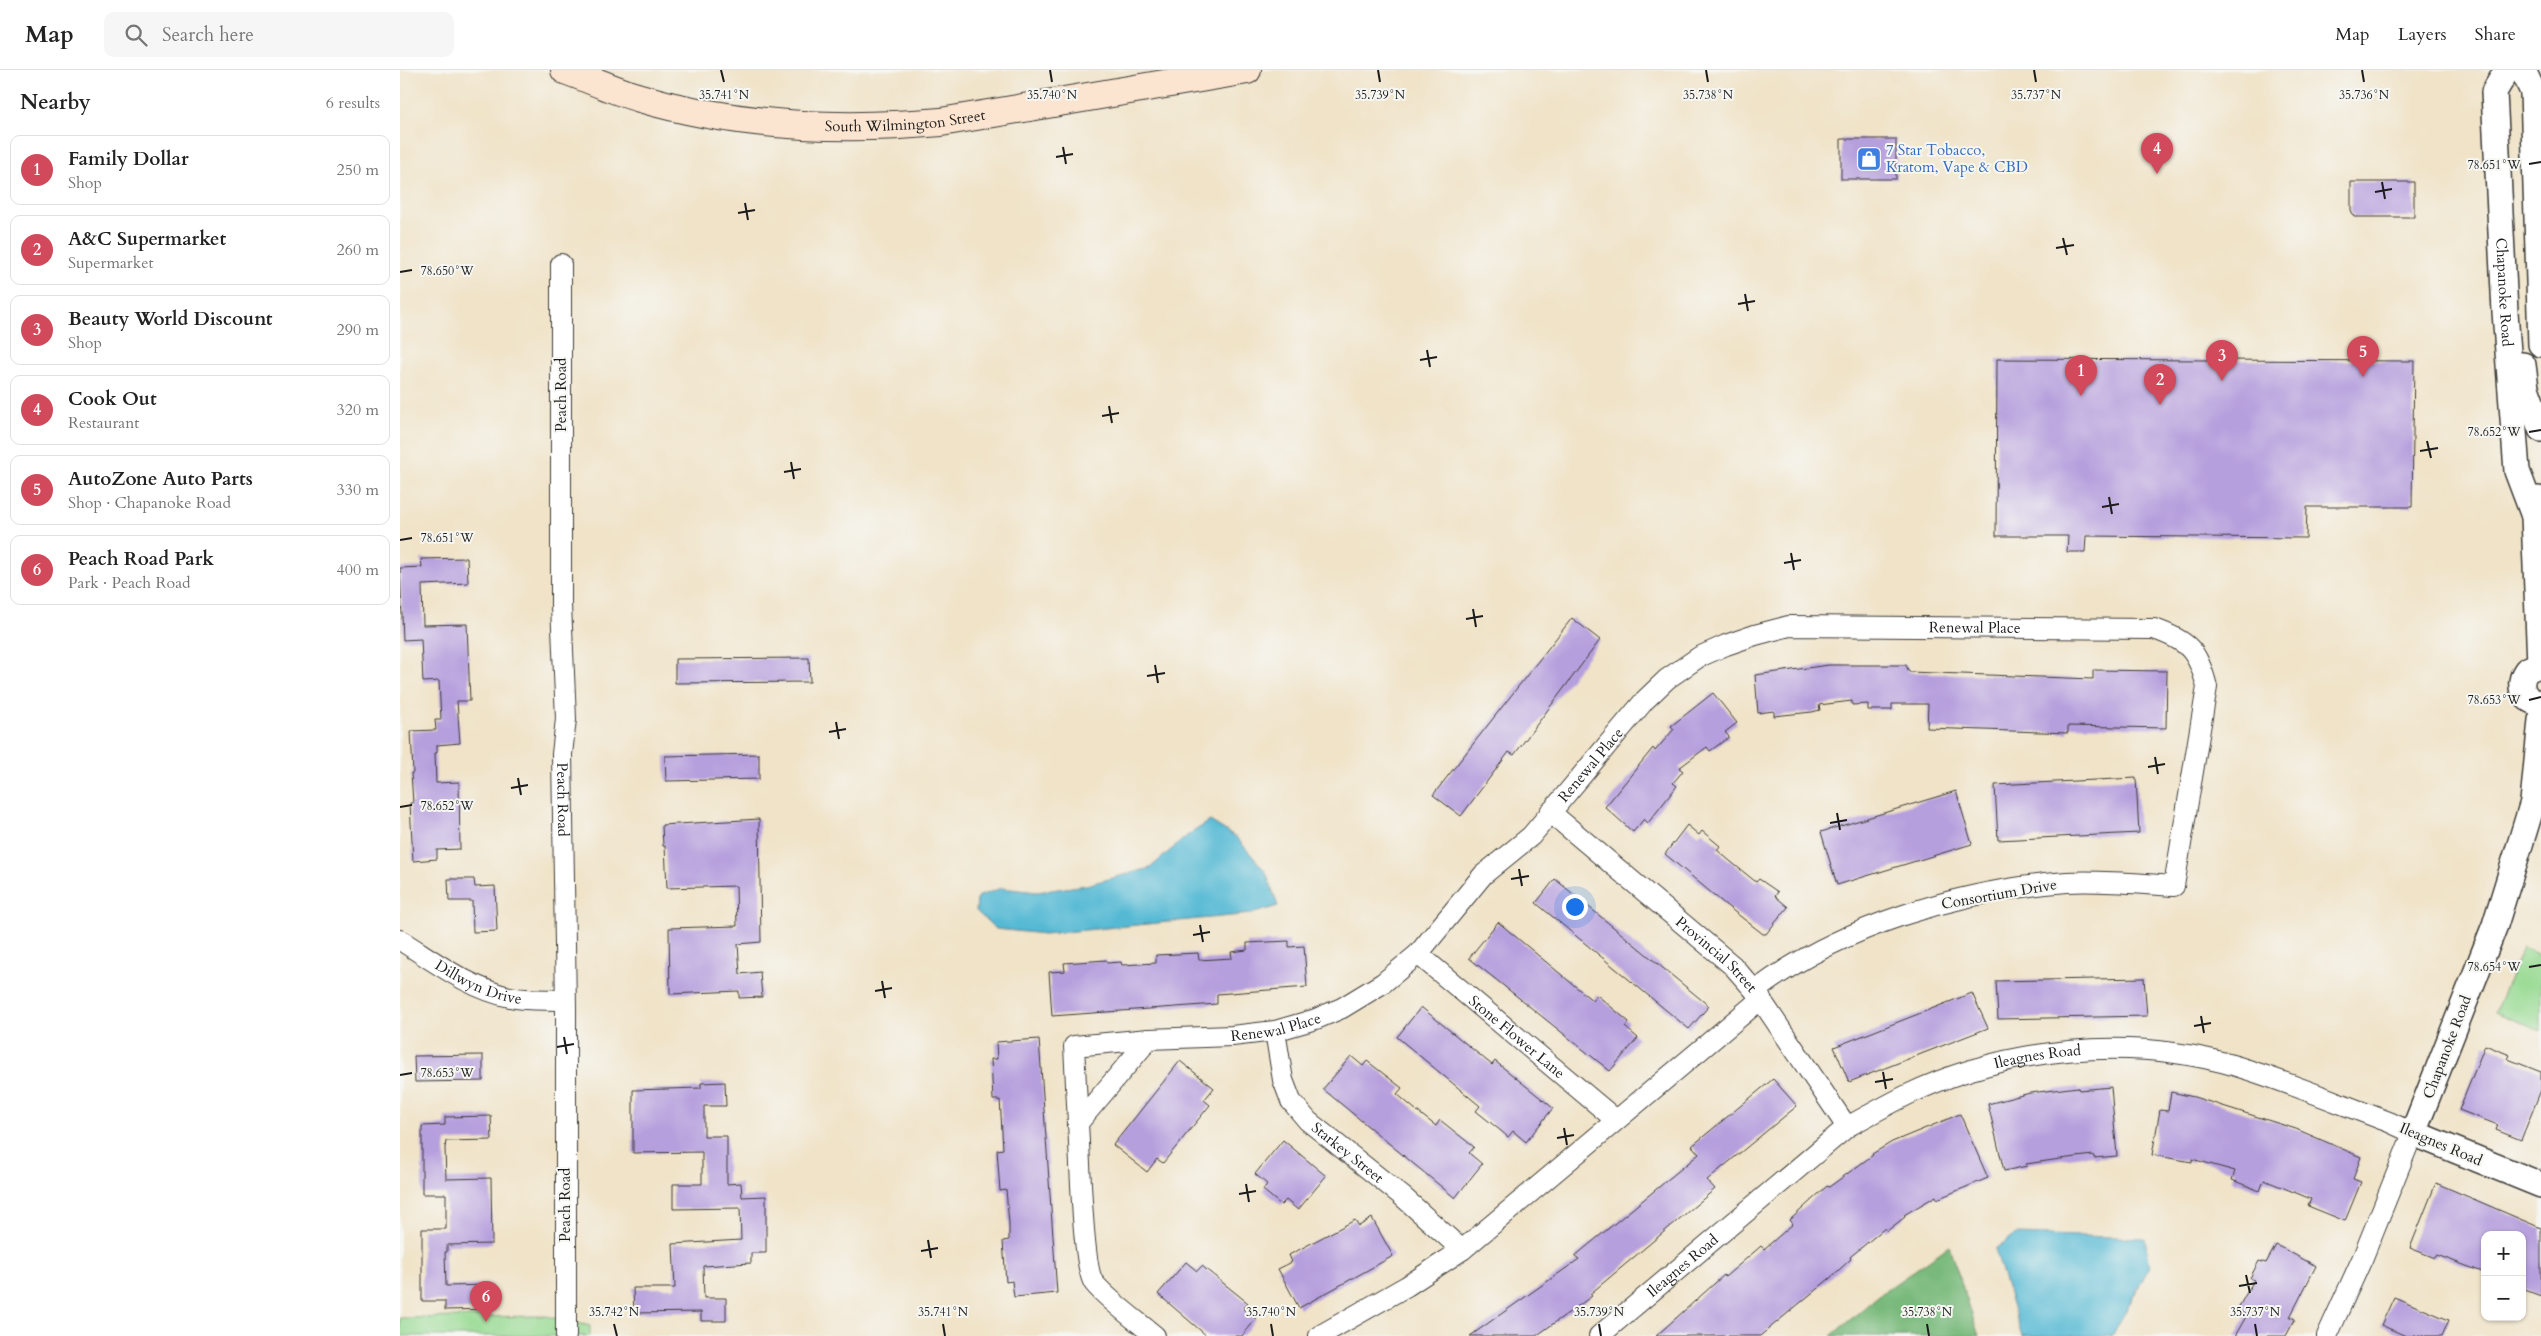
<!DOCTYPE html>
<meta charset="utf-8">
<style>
:root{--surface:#fff;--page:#f6f6f6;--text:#222;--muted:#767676;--line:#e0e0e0;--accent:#d1495b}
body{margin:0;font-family:Cardo,serif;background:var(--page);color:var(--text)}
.controls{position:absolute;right:15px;bottom:15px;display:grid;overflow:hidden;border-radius:10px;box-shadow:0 1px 4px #0004}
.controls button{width:45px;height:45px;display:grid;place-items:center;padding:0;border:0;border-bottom:1px solid var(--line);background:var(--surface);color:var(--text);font:25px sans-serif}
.you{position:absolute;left:1174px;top:836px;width:18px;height:18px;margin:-12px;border:4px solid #fff;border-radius:50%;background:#1a73e8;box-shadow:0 0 0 8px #1a73e833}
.badge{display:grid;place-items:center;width:32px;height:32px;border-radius:50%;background:var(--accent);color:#fff;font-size:16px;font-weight:700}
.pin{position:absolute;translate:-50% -41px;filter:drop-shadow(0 1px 2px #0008)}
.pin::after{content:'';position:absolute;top:26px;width:18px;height:15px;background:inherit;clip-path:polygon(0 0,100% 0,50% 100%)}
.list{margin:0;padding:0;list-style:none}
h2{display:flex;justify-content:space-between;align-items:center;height:65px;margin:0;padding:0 20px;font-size:21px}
h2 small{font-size:16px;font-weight:400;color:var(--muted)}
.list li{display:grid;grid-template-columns:32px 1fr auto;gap:15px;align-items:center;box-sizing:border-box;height:70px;margin:0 10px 10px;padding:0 10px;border:1px solid var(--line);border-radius:10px}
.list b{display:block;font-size:19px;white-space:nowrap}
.list p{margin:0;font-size:16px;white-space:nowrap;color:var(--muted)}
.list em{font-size:16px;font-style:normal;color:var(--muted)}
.icon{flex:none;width:28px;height:28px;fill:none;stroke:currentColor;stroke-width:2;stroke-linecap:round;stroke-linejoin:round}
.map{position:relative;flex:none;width:2141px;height:1266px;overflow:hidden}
header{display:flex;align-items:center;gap:30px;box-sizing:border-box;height:70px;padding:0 25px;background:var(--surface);border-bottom:1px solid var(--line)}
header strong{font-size:24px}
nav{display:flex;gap:28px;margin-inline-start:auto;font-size:18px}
.search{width:350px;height:45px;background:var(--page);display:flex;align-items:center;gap:12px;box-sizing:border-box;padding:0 18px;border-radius:10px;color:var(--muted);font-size:19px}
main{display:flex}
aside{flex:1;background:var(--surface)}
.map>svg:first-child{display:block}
.green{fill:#97da92;stroke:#5a7b57}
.forest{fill:#79ba7c;stroke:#4a6b4c}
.water{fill:#55b9d4;stroke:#386a78}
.building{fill:#b69fdd}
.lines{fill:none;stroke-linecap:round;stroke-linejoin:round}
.minor-casing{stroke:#3c3a36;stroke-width:22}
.tertiary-casing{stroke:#3c3a36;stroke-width:28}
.secondary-casing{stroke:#3c3a36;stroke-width:30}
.minor{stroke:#fff;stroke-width:20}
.tertiary{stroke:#fff;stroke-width:25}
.secondary{stroke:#fce5d0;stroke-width:28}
.ticks{fill:none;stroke:#1c1c1c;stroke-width:2}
.labels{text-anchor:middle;stroke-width:4;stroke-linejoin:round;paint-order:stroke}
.street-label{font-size:15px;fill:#1c1c1c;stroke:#f6f6f2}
.shop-label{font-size:15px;fill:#366cbe;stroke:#f6f6f2;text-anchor:start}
.ticks-label{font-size:12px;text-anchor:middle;fill:#1c1c1c;stroke:#f6f6f2;stroke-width:4;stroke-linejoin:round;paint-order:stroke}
</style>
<header>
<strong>Map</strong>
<div class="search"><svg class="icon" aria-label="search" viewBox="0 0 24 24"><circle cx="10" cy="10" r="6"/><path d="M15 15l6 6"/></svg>Search here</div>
<nav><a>Map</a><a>Layers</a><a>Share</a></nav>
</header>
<main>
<aside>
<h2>Nearby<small>6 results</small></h2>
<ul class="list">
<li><span class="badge">1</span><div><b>Family Dollar</b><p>Shop</p></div><em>250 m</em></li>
<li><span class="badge">2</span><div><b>A&amp;C Supermarket</b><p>Supermarket</p></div><em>260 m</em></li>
<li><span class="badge">3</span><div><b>Beauty World Discount</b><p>Shop</p></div><em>290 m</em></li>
<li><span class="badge">4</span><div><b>Cook Out</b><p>Restaurant</p></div><em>320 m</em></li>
<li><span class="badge">5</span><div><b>AutoZone Auto Parts</b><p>Shop · Chapanoke Road</p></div><em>330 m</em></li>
<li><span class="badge">6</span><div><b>Peach Road Park</b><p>Park · Peach Road</p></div><em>400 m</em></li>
</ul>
</aside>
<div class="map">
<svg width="2141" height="1266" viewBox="0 0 2141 1266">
<rect width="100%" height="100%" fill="#f6f6f2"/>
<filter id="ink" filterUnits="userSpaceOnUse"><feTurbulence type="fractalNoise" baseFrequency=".02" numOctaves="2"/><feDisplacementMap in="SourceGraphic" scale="10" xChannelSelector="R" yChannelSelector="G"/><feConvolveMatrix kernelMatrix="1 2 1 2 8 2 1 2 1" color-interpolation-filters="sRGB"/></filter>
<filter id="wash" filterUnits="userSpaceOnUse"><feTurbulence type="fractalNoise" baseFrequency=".0096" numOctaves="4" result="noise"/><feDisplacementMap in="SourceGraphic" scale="20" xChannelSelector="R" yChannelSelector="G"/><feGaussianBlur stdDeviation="1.12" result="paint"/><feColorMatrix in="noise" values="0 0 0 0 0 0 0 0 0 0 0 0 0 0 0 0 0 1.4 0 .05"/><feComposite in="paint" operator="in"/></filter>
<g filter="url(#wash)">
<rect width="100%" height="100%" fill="#f0e3c8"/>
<g class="green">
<path d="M2123,877L2141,886V961L2095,942Z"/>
<path d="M146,1246L190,1256V1266H0V1248Z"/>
</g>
<path class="forest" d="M1549,1176L1579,1266H1431L1478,1226Z"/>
<g class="water">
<path d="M810,751L836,767L866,802L878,836L851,844L644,864L596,859L576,841L577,827L601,818L637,822L686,815L750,798L788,765Z"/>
<path d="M1616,1164L1745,1168L1750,1196L1712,1266H1622L1595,1179Z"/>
</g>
<g id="blocks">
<g class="building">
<rect x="1441" y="69" width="55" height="40"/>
<path d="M1951,112H2014V147H1954L1951,140Z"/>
<path d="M1597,289L2014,291L2012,437H1907L1906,468L1686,466L1685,482H1667L1668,466H1596Z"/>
<path d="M67,488L68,513L22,515L23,555L67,554L70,631H57L60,673L37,675V683H35L36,713L59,712L60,779L37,780V789L13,791L10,733H13L11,703H13L11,661L36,660L35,650H41L39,611L23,612L21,569L3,570L0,498L22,497L21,489Z"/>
<path d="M1172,548L1200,570L1114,685L1109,682L1061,746L1033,725Z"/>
<path d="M409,588L410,612L275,613V589Z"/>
<path d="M1429,595H1506L1509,602L1693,609V600L1767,601L1766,658L1668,656V663L1527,658L1528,634H1492V640H1468V634L1452,635V631L1419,635L1420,640L1412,642L1374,646V641L1358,643L1355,605Z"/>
<path d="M1313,623L1337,653L1325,662L1329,667L1310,681L1307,677L1279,698L1283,701L1273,713L1277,716L1248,753L1244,749L1233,762L1205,737L1253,678L1255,681L1274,659L1271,656Z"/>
<path d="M359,684V709L266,711L265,686Z"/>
<path d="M1736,708L1739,763L1598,770L1595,715Z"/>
<path d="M1556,721L1572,774L1437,815L1421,762Z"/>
<path d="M359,749L361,872L338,874L340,904L360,902L362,927L339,928V921L270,924L269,858L337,856L336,816L267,818L265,776H263L262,755Z"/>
<path d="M1287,755L1299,765L1302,761L1320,776L1317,780L1330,791L1356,812L1359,809L1378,822L1375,826L1388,837L1366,864H1363L1327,836L1265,784Z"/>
<path d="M48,809H74L75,817L95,816L97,861L73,862L72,831H49Z"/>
<path d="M1155,809L1309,936L1289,959L1136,833Z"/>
<path d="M1098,852L1193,931L1197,925L1229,952L1225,957L1238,968L1210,1001L1069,888Z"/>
<path d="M889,871V877L904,876L907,917L817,924V934L652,946L649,902L665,901L664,893L706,890L707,893L721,892L722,895L756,893V885L798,883L799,890L832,888L831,882L847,880V873Z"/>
<path d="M1744,908L1747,946L1598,949L1596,911Z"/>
<path d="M1572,923L1588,958L1449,1012L1434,977Z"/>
<path d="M1021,937L1092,995L1095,991L1153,1038L1126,1072L1113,1061L1108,1067L1101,1061L1076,1041L1080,1036L997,967Z"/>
<path d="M639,969L657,1223L614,1227L612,1211L606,1212L603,1171L609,1170V1153L606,1120L600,1121L597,1080L603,1079L601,1045L600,1030H593L591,989H597L596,972Z"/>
<path d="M2085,975L2110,985L2108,989L2141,1002V1020L2121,1070L2096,1060L2098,1055L2059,1040Z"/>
<path d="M83,985V1011L15,1012L14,986Z"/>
<path d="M951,986L963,996L967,991L1002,1018L997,1024L1023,1046L1036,1056L1040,1050L1074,1077L1069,1083L1082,1094L1055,1128L923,1019Z"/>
<path d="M780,991L814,1018L804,1030L810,1035L763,1093L757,1089L747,1102L713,1075Z"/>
<path d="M1373,1009L1397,1036L1307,1110L1315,1119L1190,1224L1192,1226L1136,1266H1070L1179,1189L1175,1186L1299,1084L1292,1076Z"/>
<path d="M325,1012L326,1036H304V1066H327V1114L341,1113L342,1127L366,1126V1183H351V1193L303,1196L304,1228H326V1251H301V1242L234,1243L233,1218H275L273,1174L341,1170L340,1138L273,1139V1114H302V1082L233,1083V1020L301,1018V1013Z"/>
<path d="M1678,1017L1679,1020L1711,1017L1717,1086L1694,1088L1693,1085L1660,1089L1626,1094L1627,1096L1604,1101L1588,1034L1630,1023Z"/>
<path d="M1771,1022L1794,1027L1896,1059L1961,1087L1953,1109L1961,1112L1945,1151L1908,1136L1911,1129L1864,1110L1860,1121L1832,1110L1835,1101L1792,1089V1092L1752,1085L1760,1040L1768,1041Z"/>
<path d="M1560,1044L1588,1108L1537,1129L1536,1126L1504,1145L1505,1147L1487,1161L1485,1158L1450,1187L1451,1189L1429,1209L1360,1266H1256L1324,1205L1325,1207L1361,1176L1364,1179L1393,1154L1390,1150L1427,1116L1429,1117L1473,1085L1472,1084L1492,1072Z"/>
<path d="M91,1046L92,1070L46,1071L45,1078L46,1109L91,1108L92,1174L47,1175V1182H45L46,1216L92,1215V1239L45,1240V1231H22V1159H46V1124H22V1056L45,1055V1047Z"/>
<path d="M883,1070L926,1106L898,1140L886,1130L881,1135L863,1120L867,1114L855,1104Z"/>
<path d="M2036,1113L2141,1158V1226L2122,1219V1165H2085V1203L2037,1185L2035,1188L2010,1178Z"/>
<path d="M972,1148L993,1186L899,1238L878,1199L892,1192L889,1185L955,1150L959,1156Z"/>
<path d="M1876,1175L1916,1196L1890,1247L1895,1249L1886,1266H1835L1847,1245L1837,1240L1854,1210L1850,1208L1859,1191L1866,1193Z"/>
<path d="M786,1192L797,1201L802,1196L848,1233L843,1239L856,1249L842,1266H807L758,1224Z"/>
<path d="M1994,1227L2049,1250L2042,1266H2006L1981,1255Z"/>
</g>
</g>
</g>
<g filter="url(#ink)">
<use href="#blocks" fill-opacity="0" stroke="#3c3a36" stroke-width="1"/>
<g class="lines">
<defs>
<g id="minor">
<path id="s1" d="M161,194V535L166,649L162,684L166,937V1266"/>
<path id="s2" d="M1150,742L1333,896L1355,921L1447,1057"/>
<path id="s3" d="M0,870C34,891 70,919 110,927C128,931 147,929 165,930"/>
<path id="s4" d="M1018,884L1216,1050"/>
<path id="s5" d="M875,961L883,1010L891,1031L908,1051L1002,1126L1062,1180"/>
<path d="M678,1053L674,976L749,969"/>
<path id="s6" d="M755,1266C737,1251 709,1231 694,1213C682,1197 680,1080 678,1053L749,969L832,966L875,961L916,949L942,938L983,913L1018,884L1083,805L1131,766L1245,630L1267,609L1299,587L1326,575L1355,565L1389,556L1754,559C1789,571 1798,581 1807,617L1774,816C1739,814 1702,810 1667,812C1561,820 1440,856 1355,921"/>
<path d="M919,1266L1007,1216L1062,1180L1361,929"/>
<path id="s7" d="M1199,1266L1447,1057C1467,1046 1487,1035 1507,1025C1607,977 1729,965 1836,996C1888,1012 1938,1033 1989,1052L2013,1063L1963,1187L1927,1266"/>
</g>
<g id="tertiary">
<path id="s8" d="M2107,0L2094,22L2105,242L2117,401L2134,446"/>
<path d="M2123,0L2133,22L2141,274"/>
<path d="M2123,295L2126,318L2141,359"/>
<path d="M2138,429L2134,446L2140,594"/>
<path d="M2141,594L2127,600C2116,614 2123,632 2141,633"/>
<path d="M2141,650L2133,732L2122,768L2095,855L2013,1063L2141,1115"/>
</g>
<g id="secondary">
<path id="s9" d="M165,0C190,9 215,21 240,28C338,57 439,61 541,52L847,0"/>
</g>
</defs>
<use href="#minor" class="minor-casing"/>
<use href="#tertiary" class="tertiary-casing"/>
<use href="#secondary" class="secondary-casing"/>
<use href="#minor" class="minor"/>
<use href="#tertiary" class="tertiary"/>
<use href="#secondary" class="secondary"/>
</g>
</g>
<path class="ticks" d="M321,0L324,12M650,0L652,12M978,0L980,12M1306,0L1308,12M1634,0L1636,12M1962,0L1964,12M663,77L666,94M656,87L673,84M2129,94L2141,92M1982,112L1985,129M1975,122L1992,119M345,133L348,150M338,143L355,140M1663,168L1667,185M1656,178L1674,175M0,202L12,200M1345,224L1348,241M1338,234L1355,231M1027,280L1030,297M1020,290L1037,287M709,336L712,353M702,346L719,343M2129,362L2141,360M2027,371L2031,388M2020,381L2038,378M391,392L394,409M384,402L401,399M1709,427L1712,444M1702,437L1719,434M0,470L12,468M1391,483L1394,500M1384,493L1401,490M1073,539L1076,557M1066,549L1083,546M755,595L758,613M747,606L765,603M2129,630L2141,627M436,652L439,669M429,662L446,659M1755,687L1758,704M1748,697L1765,694M118,708L121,725M111,718L128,715M0,737L12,735M1437,743L1440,760M1430,753L1447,750M1119,799L1122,816M1111,809L1129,806M800,855L803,872M793,865L810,862M2129,897L2141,895M482,911L485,928M475,921L492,918M1801,946L1804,963M1794,956L1811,953M164,967L167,984M157,977L174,974M1483,1002L1486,1019M0,1005L12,1003M1475,1012L1493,1009M1164,1058L1167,1075M1157,1068L1174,1065M846,1114L849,1132M839,1124L856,1121M528,1170L531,1188M521,1181L538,1178M1846,1205L1850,1223M1839,1216L1857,1213M214,1254L217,1266M543,1254L545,1266M871,1254L873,1266M1199,1254L1201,1266M1527,1254L1529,1266M1855,1254L1857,1266"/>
<defs>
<symbol id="shop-square" viewBox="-11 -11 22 22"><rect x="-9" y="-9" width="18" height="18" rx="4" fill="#3f7fe0" stroke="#f6f6f2"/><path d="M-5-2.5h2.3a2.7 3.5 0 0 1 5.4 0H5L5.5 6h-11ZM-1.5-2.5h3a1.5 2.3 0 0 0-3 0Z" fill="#fff"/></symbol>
</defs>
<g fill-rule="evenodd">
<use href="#shop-square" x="1455" y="75" width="28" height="28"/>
</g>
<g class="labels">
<g class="street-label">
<text dy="5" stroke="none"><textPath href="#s9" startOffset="348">South Wilmington Street</textPath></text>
<text dy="5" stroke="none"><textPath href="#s8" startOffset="226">Chapanoke Road</textPath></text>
<text transform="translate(161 325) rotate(-90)" y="5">Peach Road</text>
<text dy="5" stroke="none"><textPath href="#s6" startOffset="1335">Renewal Place</textPath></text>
<text dy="5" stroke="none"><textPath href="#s6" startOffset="900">Renewal Place</textPath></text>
<text dy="5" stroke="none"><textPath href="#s1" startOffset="536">Peach Road</textPath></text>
<text transform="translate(1599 824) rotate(-10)" y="5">Consortium Drive</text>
<text dy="5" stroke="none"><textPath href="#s2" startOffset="219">Provincial Street</textPath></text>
<text dy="5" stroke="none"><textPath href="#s3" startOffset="90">Dillwyn Drive</textPath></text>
<text dy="5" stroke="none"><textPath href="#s6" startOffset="480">Renewal Place</textPath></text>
<text dy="5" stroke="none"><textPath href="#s4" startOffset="129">Stone Flower Lane</textPath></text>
<text transform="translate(2047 977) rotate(-69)" y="5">Chapanoke Road</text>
<text dy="5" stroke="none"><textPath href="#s7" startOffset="529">Ileagnes Road</textPath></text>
<text transform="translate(2041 1074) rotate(23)" y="5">Ileagnes Road</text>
<text dy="5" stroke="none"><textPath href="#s5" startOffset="149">Starkey Street</textPath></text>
<text transform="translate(165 1135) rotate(-90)" y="5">Peach Road</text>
<text dy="5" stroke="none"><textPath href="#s7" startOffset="109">Ileagnes Road</textPath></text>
</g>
<g class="shop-label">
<text x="1486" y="85">7 Star Tobacco,<tspan x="1486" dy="17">Kratom, Vape &amp; CBD</tspan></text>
</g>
</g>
<g class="ticks-label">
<text x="1964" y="29">35.736°N</text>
<text x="324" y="29">35.741°N</text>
<text x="652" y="29">35.740°N</text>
<text x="980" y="29">35.739°N</text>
<text x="1308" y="29">35.738°N</text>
<text x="1636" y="29">35.737°N</text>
<text x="2094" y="99">78.651°W</text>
<text x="47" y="205">78.650°W</text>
<text x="2094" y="366">78.652°W</text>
<text x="47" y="472">78.651°W</text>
<text x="2094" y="634">78.653°W</text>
<text x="47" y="740">78.652°W</text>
<text x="2094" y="901">78.654°W</text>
<text x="47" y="1007">78.653°W</text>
<text x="214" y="1246">35.742°N</text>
<text x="543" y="1246">35.741°N</text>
<text x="871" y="1246">35.740°N</text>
<text x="1199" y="1246">35.739°N</text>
<text x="1527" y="1246">35.738°N</text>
<text x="1855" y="1246">35.737°N</text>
</g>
</svg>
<div class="controls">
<button>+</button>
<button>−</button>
</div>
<div class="you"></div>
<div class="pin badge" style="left:1681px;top:326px">1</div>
<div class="pin badge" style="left:1760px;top:335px">2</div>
<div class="pin badge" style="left:1822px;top:311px">3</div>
<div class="pin badge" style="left:1757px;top:104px">4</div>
<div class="pin badge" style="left:1963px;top:307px">5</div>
<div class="pin badge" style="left:86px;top:1252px">6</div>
</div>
</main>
